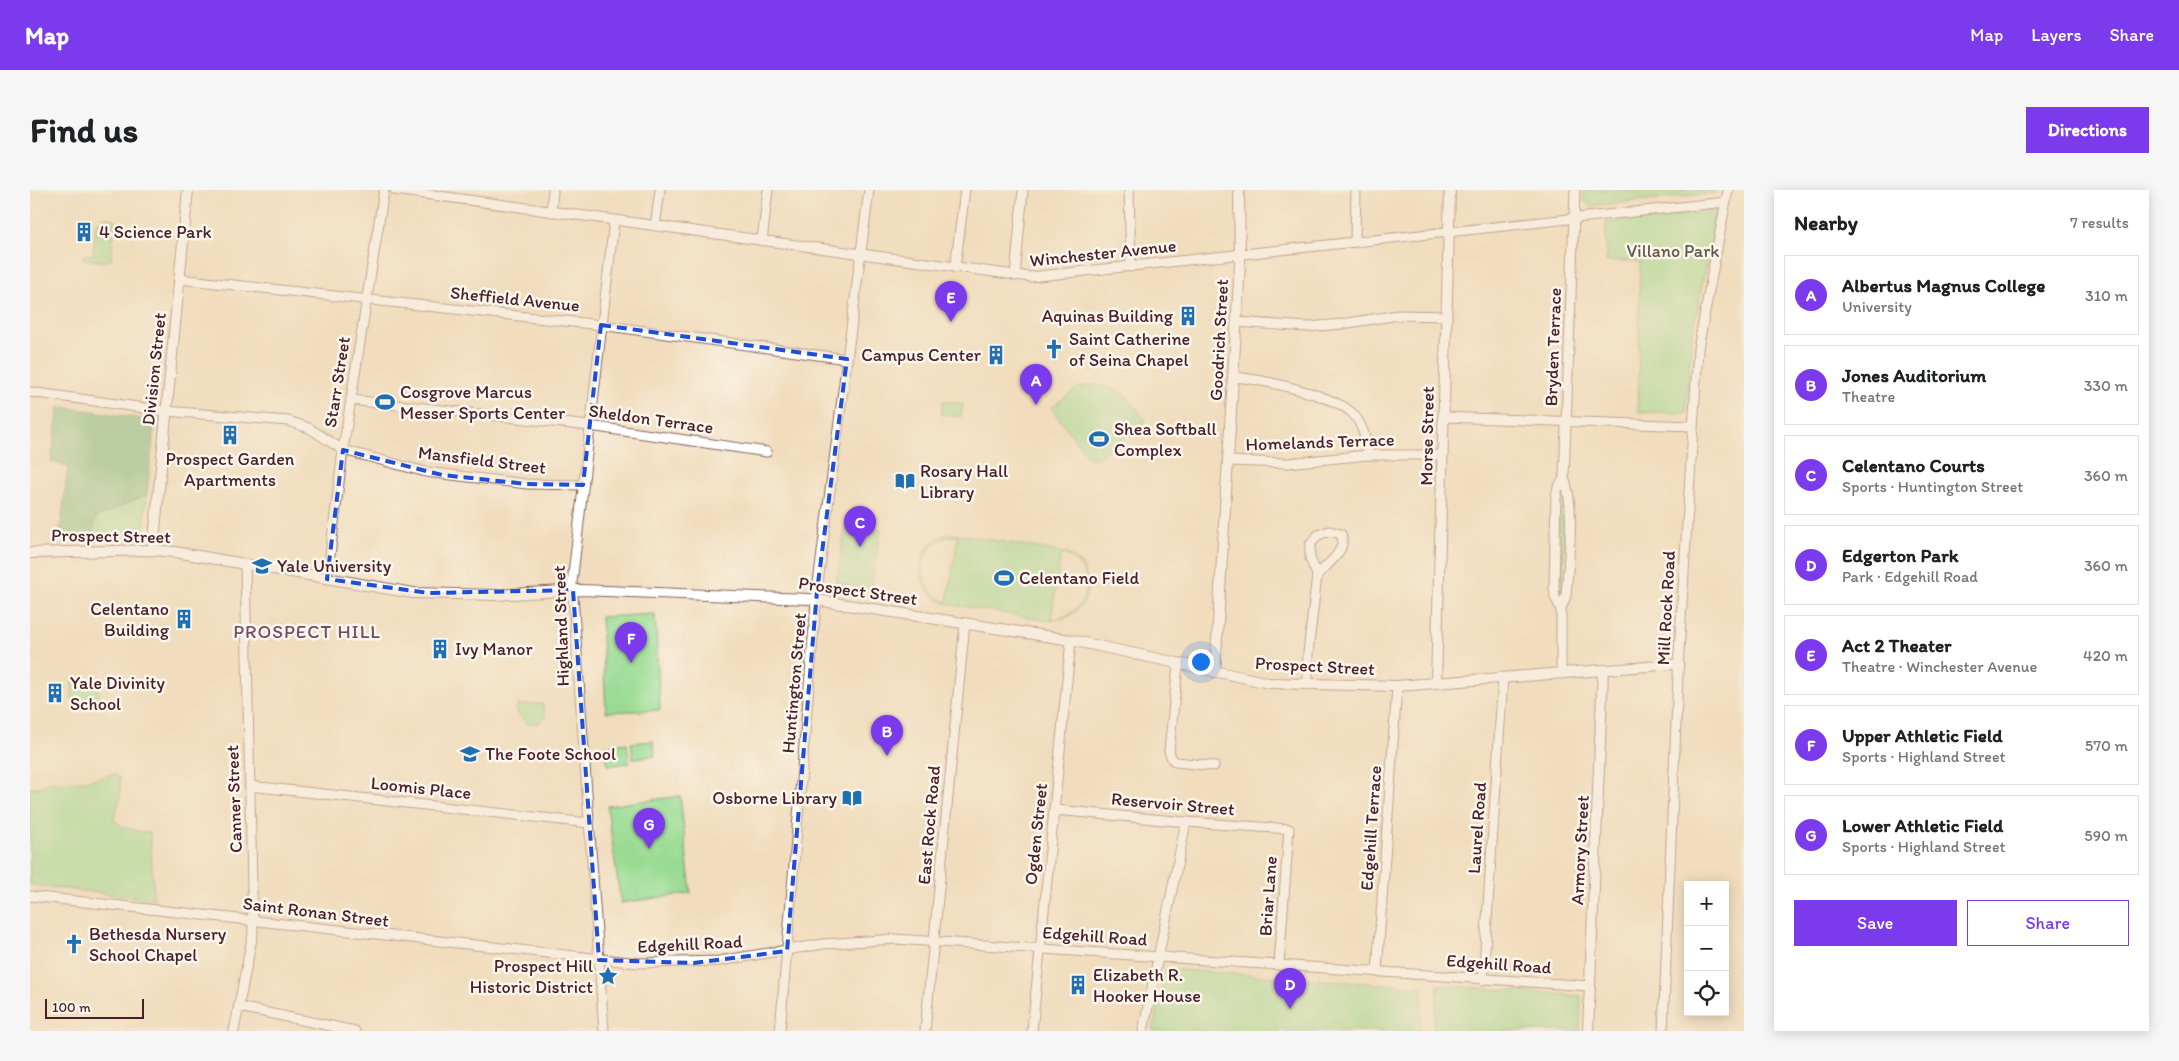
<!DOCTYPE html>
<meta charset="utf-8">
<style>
:root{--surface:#fff;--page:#f6f6f6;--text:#202124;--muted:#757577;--line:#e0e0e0;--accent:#7c3aed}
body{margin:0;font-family:Itim,sans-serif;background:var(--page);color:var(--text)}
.controls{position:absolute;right:15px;bottom:15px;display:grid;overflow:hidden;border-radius:0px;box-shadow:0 2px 12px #0003}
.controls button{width:45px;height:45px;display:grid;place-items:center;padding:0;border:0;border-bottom:1px solid var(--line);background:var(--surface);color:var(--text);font:25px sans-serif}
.scale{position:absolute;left:15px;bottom:12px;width:99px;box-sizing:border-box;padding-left:5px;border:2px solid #4a1f2b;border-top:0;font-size:14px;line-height:18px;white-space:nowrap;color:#4a1f2b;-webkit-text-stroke:4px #fbf7ec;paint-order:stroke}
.you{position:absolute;left:1170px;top:471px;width:18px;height:18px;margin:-12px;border:4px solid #fff;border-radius:50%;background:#1a73e8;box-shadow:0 0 0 8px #1a73e833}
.badge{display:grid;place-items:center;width:32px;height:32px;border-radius:50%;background:var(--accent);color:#fff;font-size:16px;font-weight:700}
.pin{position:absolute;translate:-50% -41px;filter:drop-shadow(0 1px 2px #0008)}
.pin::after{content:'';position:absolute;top:26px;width:18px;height:15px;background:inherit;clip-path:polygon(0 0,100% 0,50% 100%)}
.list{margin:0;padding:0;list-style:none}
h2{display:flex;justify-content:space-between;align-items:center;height:65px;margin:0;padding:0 20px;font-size:21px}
h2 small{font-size:16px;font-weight:400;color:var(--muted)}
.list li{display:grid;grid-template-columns:32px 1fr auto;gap:15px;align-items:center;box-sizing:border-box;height:80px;margin:0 10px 10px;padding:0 10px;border:1px solid var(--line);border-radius:0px}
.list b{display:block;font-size:19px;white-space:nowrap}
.list p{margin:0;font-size:16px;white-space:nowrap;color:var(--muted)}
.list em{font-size:16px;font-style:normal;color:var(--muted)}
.actions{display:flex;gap:10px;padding:15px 20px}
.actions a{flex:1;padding:11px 0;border:1px solid var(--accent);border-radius:0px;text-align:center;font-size:18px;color:var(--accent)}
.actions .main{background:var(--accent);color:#fff}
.icon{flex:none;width:28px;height:28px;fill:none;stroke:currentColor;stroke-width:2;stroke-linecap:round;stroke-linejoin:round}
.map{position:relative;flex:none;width:1714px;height:841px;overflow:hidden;border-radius:0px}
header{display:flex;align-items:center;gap:30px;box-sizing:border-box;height:70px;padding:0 25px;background:var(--accent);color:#fff}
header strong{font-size:24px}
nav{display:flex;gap:28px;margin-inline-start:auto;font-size:18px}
.intro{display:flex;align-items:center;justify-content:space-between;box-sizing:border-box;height:120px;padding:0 30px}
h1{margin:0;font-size:35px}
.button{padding:12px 22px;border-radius:0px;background:var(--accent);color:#fff;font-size:18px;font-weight:700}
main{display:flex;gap:30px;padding:0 30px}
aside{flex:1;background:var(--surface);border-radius:0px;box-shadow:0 2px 12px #0003}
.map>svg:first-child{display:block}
.green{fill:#99db92;stroke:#727d5e;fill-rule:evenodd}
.forest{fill:#7abb7c;stroke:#626d54}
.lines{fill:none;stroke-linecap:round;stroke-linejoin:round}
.minor-casing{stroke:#84625e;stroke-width:11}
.major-casing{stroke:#84625e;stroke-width:12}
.minor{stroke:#fff;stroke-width:9}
.major{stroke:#fff;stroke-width:10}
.marked{fill:none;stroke:#1d4ed8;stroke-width:4;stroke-dasharray:10 6;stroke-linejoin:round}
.labels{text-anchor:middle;stroke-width:5;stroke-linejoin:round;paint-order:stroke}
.poi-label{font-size:18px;fill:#4a1f2b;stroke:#fbf7ec;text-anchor:start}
.park-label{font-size:18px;fill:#62574a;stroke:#fbf7ec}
.street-label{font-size:18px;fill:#4a1f2b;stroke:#fbf7ec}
.neighbourhood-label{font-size:19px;letter-spacing:1px;fill:#724d67;stroke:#fbf7ec}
</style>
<header>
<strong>Map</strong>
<nav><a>Map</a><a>Layers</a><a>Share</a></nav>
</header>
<div class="intro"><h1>Find us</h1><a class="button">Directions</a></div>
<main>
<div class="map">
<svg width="1714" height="841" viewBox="0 0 1714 841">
<rect width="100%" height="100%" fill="#fbf7ec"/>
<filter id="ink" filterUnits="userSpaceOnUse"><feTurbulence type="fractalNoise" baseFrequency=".02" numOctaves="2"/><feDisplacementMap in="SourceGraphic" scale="10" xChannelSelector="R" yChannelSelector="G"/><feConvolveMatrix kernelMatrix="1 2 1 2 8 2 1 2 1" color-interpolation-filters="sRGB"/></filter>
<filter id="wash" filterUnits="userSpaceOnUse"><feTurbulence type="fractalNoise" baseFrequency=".0096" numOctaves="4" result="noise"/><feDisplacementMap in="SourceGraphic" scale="20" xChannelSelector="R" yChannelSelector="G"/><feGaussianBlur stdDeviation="1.12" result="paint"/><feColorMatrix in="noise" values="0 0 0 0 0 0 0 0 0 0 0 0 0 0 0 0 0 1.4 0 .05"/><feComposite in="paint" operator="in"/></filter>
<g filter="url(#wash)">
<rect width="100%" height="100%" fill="#f1ddbd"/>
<g class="green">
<path d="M1554,0H1688L1685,3L1560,16L1554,11Z"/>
<path d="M1686,21L1661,153L1656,223L1608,222L1610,71H1576V33Z"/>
<path d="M72,27L85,29L81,70L76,72L53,69L55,64L63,65L66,33H71Z"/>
<path d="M1060,195C1093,196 1098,207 1116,231L1066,269L1059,268L1021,218L1047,198Z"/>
<path d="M913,211L933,214L931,227L911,224Z"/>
<path d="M1534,300L1536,305L1533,405L1530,406L1528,405L1530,303Z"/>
<path d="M117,304L113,346L111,350L62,349L65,328Z"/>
<path d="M816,334L851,339L841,399L806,393Z"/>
<path d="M918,344H929L1037,363L1052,375L1059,394L1054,413L1039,427L1020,431L918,414C882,403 882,355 918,344ZM928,346V347L917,412C880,397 888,345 928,346ZM1031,364C1069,373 1063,426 1021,429Z"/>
<path d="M625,424L630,520L576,522L571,427Z"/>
<rect x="42" y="492" width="26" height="18"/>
<path d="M513,514L515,527L509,533L497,534L485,520L488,515Z"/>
<path d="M623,551L625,566L603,568L601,553Z"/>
<path d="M597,553L599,573L578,576L575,556Z"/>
<path d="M84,584L90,588V607L84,630L94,638C103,637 108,644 120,642L124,709L0,695V598L11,597L17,592L56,591Z"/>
<path d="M650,606L661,703L591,713L577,616Z"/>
<path d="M1136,779L1393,797L1390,841H1123Z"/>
<path d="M1408,795L1551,806L1550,841H1403Z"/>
</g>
<path class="forest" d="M29,216L125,231L117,304L65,328L62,349L29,350L38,276L21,272Z"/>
</g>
<g filter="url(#ink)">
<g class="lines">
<defs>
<g id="minor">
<path d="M365,0L1000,87L1696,12"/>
<path d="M1099,0L1101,77"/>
<path d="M521,22L523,0"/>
<path d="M625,36L630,0"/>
<path d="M732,51L738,0"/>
<path d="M1325,52L1326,0"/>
<path d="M925,78L935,0"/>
<path d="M985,86L993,0"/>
<path d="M149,89L571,135L817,169"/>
<path d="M1207,132L1278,137L1312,134L1368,125L1416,126"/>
<path d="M1203,187C1230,189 1307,205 1324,225C1334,237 1336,251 1338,265"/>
<path d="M0,202L136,221L258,231L279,238L313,260L396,282L497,294L553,295"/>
<path d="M321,210L560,236L737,262"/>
<path d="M1413,227L1663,236"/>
<path d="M1198,271L1258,273L1338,265H1413"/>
<path d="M1300,341L1311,344C1318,360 1297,375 1287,385L1280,368V355L1288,345Z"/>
<path d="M297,389L313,260L354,0"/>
<path d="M1531,419L1525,407L1524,397L1526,306L1528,298L1534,288"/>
<path d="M1148,475L1139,561L1142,569L1146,572L1184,576"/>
<path d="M1573,480L1649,474"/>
<path d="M1531,484V419L1536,406C1538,374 1546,316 1534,288L1545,0"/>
<path d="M1278,495V463L1287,385"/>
<path d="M220,596L559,633"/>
<path d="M1025,620L1156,632L1259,639L1249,775"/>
<path d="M0,706L608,773L689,771L793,754L865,749L1560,796"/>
<path d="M1347,782L1367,496"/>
<path d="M1453,790L1473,488"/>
<path d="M209,817L325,841"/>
<path d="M204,841L223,743L215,375"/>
<path d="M574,841L542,393L584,31"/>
<path d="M750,841L787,401L839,0"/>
<path d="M895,841L935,433"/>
<path d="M1002,841L1041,450"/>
<path d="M1113,841L1156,632"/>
<path d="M1633,841L1649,462L1668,159L1698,0"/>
</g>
<g id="major">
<path d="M123,360L158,0"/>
<path d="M0,363L123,360L145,362L383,403L465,405L551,400L779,409L1041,450L1239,493L1367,496L1573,480L1558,841"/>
<path d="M1185,482L1210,74L1209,0"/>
<path d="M1406,493L1420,0"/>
</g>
</defs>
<use href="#minor" class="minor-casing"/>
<use href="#major" class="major-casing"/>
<use href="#minor" class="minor"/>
<use href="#major" class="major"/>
</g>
</g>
<path d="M0 0H1714V841H0ZM571,135L817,169L787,401L757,761L664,773L569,770L543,400L399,403L297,389L313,260L412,285L497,294L553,295Z" fill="#f1ddbd" fill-opacity=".55" fill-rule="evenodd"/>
<path class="marked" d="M571,135L817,169L787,401L757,761L664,773L569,770L543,400L399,403L297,389L313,260L412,285L497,294L553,295Z"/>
<defs>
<symbol id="building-bare" viewBox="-9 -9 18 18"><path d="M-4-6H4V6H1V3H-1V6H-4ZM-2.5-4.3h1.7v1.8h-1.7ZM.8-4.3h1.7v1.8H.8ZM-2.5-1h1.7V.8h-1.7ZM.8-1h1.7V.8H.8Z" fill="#1f6fb2" stroke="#fbf7ec" stroke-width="2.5" paint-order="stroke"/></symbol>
<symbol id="church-bare" viewBox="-9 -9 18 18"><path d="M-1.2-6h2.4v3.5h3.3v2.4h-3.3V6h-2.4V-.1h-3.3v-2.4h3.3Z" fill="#1f6fb2" stroke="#fbf7ec" stroke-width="2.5" paint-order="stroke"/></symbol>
<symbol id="stadium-bare" viewBox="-9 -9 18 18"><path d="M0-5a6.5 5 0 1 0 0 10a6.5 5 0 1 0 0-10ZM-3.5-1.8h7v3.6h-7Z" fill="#1f6fb2" stroke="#fbf7ec" stroke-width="2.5" paint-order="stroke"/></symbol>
<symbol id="library-bare" viewBox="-9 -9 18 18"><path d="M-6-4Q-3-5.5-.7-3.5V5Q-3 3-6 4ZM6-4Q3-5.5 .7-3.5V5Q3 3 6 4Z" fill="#1f6fb2" stroke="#fbf7ec" stroke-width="2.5" paint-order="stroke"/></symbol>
<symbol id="university-bare" viewBox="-9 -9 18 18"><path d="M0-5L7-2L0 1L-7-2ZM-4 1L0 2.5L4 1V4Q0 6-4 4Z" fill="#1f6fb2" stroke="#fbf7ec" stroke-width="2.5" paint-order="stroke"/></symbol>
<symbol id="school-bare" viewBox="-9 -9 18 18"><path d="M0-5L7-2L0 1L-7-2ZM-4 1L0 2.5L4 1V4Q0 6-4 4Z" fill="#1f6fb2" stroke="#fbf7ec" stroke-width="2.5" paint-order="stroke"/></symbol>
<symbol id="sight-bare" viewBox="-9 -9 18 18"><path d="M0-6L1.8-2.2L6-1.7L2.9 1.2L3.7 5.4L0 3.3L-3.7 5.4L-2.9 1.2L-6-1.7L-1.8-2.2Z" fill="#1f6fb2" stroke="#fbf7ec" stroke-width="2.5" paint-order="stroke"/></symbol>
</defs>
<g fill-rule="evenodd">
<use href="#building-bare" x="40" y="28" width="28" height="28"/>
<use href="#building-bare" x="1144" y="112" width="28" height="28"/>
<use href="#church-bare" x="1010" y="145" width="28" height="28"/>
<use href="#building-bare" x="952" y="151" width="28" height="28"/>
<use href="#stadium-bare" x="341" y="198" width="28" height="28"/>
<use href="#building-bare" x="186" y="231" width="28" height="28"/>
<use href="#stadium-bare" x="1055" y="235" width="28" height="28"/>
<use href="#library-bare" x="861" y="277" width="28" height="28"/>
<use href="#university-bare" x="218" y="362" width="28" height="28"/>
<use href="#stadium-bare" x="960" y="374" width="28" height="28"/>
<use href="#building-bare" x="140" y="415" width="28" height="28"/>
<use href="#building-bare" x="396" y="445" width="28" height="28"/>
<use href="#building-bare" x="11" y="489" width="28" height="28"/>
<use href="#school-bare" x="426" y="550" width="28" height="28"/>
<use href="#library-bare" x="808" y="594" width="28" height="28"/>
<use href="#church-bare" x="30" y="740" width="28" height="28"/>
<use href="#sight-bare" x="564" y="772" width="28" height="28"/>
<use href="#building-bare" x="1034" y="781" width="28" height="28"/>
</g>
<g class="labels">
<g class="poi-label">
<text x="69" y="48">4 Science Park</text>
<text x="1143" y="132" text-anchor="end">Aquinas Building</text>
<text x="1039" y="155">Saint Catherine<tspan x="1039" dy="21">of Seina Chapel</tspan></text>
<text x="951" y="171" text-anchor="end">Campus Center</text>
<text x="370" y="208">Cosgrove Marcus<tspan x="370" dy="21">Messer Sports Center</tspan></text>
<text x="1084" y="245">Shea Softball<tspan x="1084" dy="21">Complex</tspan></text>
<text x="200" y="275" text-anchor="middle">Prospect Garden<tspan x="200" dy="21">Apartments</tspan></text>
<text x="890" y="287">Rosary Hall<tspan x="890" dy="21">Library</tspan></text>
<text x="247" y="382">Yale University</text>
<text x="989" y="394">Celentano Field</text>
<text x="139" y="425" text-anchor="end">Celentano<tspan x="139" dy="21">Building</tspan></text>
<text x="425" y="465">Ivy Manor</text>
<text x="40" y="499">Yale Divinity<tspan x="40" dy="21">School</tspan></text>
<text x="455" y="570">The Foote School</text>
<text x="807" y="614" text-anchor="end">Osborne Library</text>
<text x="59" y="750">Bethesda Nursery<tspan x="59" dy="21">School Chapel</tspan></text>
<text x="563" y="782" text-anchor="end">Prospect Hill<tspan x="563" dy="21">Historic District</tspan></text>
<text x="1063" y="791">Elizabeth R.<tspan x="1063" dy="21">Hooker House</tspan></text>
</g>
<g class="park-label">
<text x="1643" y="67">Villano Park</text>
</g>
<g class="street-label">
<text transform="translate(1073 63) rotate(-6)" y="6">Winchester Avenue</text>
<text transform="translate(485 109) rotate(6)" y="6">Sheffield Avenue</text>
<text transform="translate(1189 150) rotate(-87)" y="6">Goodrich Street</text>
<text transform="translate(1523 157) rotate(-88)" y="6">Bryden Terrace</text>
<text transform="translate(124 179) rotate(-84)" y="6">Division Street</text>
<text transform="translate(307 192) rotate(-81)" y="6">Starr Street</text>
<text transform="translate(621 229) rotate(8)" y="6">Sheldon Terrace</text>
<text transform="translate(1397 246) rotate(-89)" y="6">Morse Street</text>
<text transform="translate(1290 252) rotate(-2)" y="6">Homelands Terrace</text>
<text transform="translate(452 270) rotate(7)" y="6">Mansfield Street</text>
<text transform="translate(81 346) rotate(1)" y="6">Prospect Street</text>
<text transform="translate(828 401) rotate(8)" y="6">Prospect Street</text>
<text transform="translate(1636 418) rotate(-87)" y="6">Mill Rock Road</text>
<text transform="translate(531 436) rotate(-92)" y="6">Highland Street</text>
<text transform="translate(1285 476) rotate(3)" y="6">Prospect Street</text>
<text transform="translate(764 493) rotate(-85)" y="6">Huntington Street</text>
<text transform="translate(391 598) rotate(6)" y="6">Loomis Place</text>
<text transform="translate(204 609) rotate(-92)" y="6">Canner Street</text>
<text transform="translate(1143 614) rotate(5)" y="6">Reservoir Street</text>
<text transform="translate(899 635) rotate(-85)" y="6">East Rock Road</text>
<text transform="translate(1341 638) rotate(-86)" y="6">Edgehill Terrace</text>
<text transform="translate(1447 638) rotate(-86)" y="6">Laurel Road</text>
<text transform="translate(1006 644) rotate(-84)" y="6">Ogden Street</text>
<text transform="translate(1550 660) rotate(-87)" y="6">Armory Street</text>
<text transform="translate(1238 706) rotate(-86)" y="6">Briar Lane</text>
<text transform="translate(286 722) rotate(7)" y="6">Saint Ronan Street</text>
<text transform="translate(1065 746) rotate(4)" y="6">Edgehill Road</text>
<text transform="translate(660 754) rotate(-3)" y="6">Edgehill Road</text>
<text transform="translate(1469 774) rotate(4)" y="6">Edgehill Road</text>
</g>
<g class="neighbourhood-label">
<text x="277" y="448">PROSPECT HILL</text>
</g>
</g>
</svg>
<div class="controls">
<button>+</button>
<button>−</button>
<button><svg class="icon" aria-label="locate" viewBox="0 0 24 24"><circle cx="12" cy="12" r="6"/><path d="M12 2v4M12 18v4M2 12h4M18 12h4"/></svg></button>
</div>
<div class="scale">100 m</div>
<div class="you"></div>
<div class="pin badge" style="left:1006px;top:215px">A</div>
<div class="pin badge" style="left:857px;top:566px">B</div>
<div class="pin badge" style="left:830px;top:357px">C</div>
<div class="pin badge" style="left:1260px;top:819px">D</div>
<div class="pin badge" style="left:921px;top:132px">E</div>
<div class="pin badge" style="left:601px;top:473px">F</div>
<div class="pin badge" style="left:619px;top:659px">G</div>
</div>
<aside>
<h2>Nearby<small>7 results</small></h2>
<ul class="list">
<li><span class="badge">A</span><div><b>Albertus Magnus College</b><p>University</p></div><em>310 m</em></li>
<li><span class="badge">B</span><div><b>Jones Auditorium</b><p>Theatre</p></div><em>330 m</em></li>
<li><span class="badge">C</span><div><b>Celentano Courts</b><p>Sports · Huntington Street</p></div><em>360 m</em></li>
<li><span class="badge">D</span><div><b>Edgerton Park</b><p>Park · Edgehill Road</p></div><em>360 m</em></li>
<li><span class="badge">E</span><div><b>Act 2 Theater</b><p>Theatre · Winchester Avenue</p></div><em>420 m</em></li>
<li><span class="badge">F</span><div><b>Upper Athletic Field</b><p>Sports · Highland Street</p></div><em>570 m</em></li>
<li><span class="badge">G</span><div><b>Lower Athletic Field</b><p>Sports · Highland Street</p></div><em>590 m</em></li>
</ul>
<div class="actions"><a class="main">Save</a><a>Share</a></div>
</aside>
</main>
